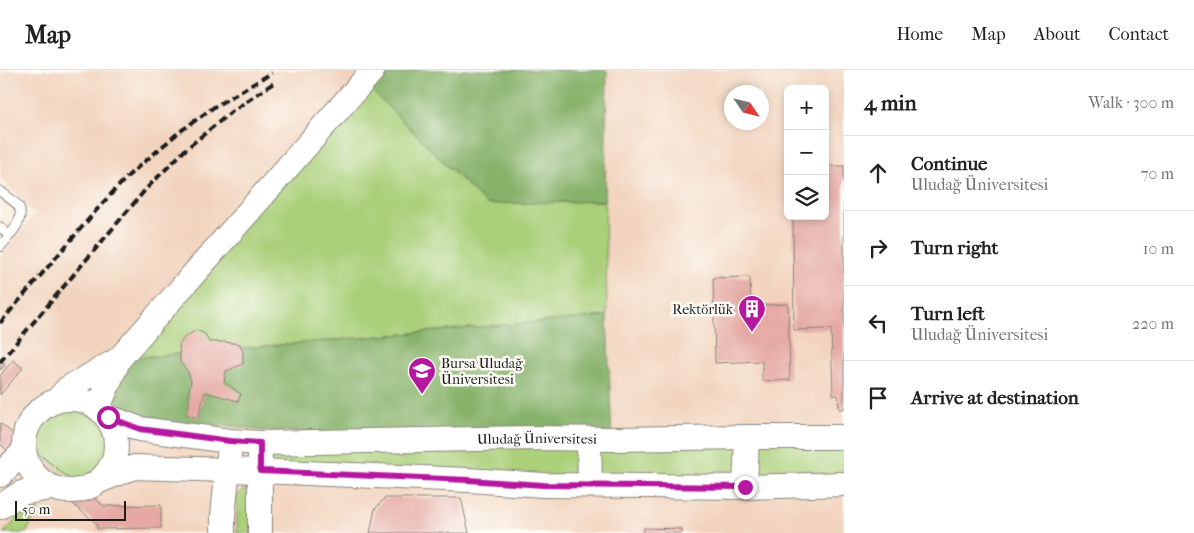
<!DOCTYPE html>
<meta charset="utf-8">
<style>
:root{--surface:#fff;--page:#f2f2f2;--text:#202124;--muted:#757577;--line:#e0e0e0}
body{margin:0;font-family:"IM FELL French Canon",serif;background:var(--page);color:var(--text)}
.controls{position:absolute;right:15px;top:15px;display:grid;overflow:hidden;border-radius:8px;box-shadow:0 2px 8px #0003}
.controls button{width:45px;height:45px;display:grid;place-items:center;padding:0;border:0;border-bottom:1px solid var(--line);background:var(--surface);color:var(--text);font:25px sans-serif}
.compass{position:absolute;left:724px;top:15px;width:45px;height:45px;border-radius:50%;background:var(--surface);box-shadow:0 2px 8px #0003;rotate:125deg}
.scale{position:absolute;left:15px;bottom:12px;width:111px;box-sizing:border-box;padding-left:5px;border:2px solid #1c1c1c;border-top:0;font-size:14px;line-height:18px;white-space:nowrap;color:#1c1c1c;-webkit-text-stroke:4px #fdfcf7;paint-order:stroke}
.stop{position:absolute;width:15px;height:15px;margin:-11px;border:4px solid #b5179e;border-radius:50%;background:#fff}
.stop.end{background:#b5179e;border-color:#fff;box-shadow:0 1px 5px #0008}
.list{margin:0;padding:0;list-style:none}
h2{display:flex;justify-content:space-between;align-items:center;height:65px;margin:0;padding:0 20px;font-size:21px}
h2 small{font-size:16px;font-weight:400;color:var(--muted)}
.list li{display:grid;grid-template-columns:32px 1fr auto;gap:15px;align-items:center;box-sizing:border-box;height:75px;padding:0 20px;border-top:1px solid var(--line)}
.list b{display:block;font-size:19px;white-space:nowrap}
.list p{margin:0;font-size:16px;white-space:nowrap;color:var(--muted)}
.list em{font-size:16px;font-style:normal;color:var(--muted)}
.icon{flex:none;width:28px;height:28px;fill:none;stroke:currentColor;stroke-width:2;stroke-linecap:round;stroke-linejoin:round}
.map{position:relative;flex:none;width:844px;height:463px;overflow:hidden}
header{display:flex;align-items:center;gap:30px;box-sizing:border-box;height:70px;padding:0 25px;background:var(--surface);border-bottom:1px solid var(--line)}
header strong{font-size:24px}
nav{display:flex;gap:28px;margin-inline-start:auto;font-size:18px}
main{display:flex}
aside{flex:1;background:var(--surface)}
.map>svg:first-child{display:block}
.built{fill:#f2d4be;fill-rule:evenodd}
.green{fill:#aad07a;stroke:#63764b}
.forest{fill:#87b26a;stroke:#526743}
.building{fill:#e5a8a2}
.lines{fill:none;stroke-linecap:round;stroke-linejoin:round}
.lane-casing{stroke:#8a837a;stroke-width:11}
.secondary-casing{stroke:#8a837a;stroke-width:26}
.lane{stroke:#fff;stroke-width:9}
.secondary{stroke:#fff;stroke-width:24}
.rail{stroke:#1c1c1c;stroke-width:4;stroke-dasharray:8 4;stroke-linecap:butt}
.route{stroke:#b5179e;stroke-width:6}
.labels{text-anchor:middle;stroke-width:5;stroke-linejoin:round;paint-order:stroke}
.poi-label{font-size:14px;fill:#1c1c1c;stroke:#fdfcf7;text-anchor:end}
.street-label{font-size:14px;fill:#1c1c1c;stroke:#fdfcf7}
</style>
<header>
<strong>Map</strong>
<nav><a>Home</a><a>Map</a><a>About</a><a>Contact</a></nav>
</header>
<main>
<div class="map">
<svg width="844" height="463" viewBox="0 0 844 463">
<rect width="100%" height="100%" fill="#fdfcf7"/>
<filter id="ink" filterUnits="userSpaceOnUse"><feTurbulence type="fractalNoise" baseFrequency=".02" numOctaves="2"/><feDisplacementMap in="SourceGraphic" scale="10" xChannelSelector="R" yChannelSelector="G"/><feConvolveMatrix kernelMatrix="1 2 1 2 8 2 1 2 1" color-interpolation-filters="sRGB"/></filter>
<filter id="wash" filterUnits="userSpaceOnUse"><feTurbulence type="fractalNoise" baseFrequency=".0096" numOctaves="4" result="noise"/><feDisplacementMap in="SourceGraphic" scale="20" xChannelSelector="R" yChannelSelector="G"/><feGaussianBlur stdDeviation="1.12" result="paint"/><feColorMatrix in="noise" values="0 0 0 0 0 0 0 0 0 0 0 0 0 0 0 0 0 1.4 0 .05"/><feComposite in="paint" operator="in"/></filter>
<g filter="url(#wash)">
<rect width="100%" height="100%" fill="#f7ead7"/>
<path class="built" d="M6,0H844V463H0V187L35,144L0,108V7ZM788,19H825V146H788ZM732,22H762V52H732Z"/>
<g class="green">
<path d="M363,12L486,134L605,131L607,246L119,289Z"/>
<path d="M64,336H76L88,340L105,357L109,369L108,382L104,394L95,404L84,411L71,413L33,383C31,357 39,345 64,336Z"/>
<path d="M844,367V414L260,401L268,378Z"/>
<path d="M245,419L252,424L253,463H237V425Z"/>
<path d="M30,439H39L26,463H3L11,456L21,440Z"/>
</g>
<g class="forest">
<path d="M373,0H607L605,131L486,134L363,12Z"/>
<path d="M607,246L612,369L262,361L223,355L140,359L108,347L119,289Z"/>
</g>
<g id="blocks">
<g class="building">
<path d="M825,96H844V339H839L838,325H833L831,259L794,260L793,146H825Z"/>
<path d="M750,207L751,236L788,234L790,310L762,311V291L715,293L713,208Z"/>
<path d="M196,260L205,264L209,272H225L240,274L243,282V294L226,301L224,312L241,324L238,331L205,322L198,348L186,344L189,336V320L191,311L188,302L180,292L179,275L185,267Z"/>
<path d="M0,289L5,294L0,300Z"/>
<path d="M13,290L23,298L0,325V306Z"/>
<path d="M0,353L104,436L161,435V458L97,459V454L0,374Z"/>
<path d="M385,428H461L469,463H370L375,439Z"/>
<path d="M644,458L682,459V463H644Z"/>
</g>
</g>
</g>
<g filter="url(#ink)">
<use href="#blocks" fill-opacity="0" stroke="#8a837a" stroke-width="1"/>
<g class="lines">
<defs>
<g id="lane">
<path d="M0,121C5,125 16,132 19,137C25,151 8,167 0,177"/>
<path d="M0,157L9,165"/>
</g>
<g id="secondary">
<circle cx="70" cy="375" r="46"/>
<path d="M56,331L68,318L119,289"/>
<path d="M98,338L119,289L373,0"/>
<path id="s1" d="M108,347L140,359L230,371L260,373L536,368L612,369L747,367H844"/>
<path d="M589,369L590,414"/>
<path d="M260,385V463"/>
<path d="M0,405L24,381"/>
<path d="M102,410L134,397L260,401L468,410L543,415L745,417L844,414"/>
<path d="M745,417L747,367"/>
<path d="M0,437L21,423L51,418"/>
<path d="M223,463V446L229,385"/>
</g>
</defs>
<use href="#lane" class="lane-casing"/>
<use href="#secondary" class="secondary-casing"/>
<use href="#lane" class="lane"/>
<use href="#secondary" class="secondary"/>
<g class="rail">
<path d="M0,253L100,136L129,105L178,63L214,37L272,3"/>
<path d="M0,292L146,119L186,79L231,42L275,12"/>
</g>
</g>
</g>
<g class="lines" filter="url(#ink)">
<path class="route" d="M108,347L140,359L230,371L260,373V401L468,410L543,415L745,417"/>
</g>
<defs>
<symbol id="building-pin" viewBox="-11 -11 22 30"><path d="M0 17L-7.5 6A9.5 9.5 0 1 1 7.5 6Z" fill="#b5179e" stroke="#fdfcf7"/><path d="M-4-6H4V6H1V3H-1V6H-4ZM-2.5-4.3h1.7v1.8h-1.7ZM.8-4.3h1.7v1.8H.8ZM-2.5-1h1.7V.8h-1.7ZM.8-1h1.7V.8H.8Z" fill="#fff"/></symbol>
<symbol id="university-pin" viewBox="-11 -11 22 30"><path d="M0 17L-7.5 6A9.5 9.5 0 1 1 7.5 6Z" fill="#b5179e" stroke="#fdfcf7"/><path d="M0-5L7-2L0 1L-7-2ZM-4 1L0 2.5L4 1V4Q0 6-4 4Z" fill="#fff"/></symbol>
</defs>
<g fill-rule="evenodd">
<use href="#building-pin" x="736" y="223" width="32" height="43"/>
<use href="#university-pin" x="406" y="285" width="32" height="43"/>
</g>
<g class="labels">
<g class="poi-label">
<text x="733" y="244">Rektörlük</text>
<text x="441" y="298" text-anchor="start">Bursa Uludağ<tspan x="441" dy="16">Üniversitesi</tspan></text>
</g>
<g class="street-label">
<text dy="5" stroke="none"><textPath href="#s1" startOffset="432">Uludağ Üniversitesi</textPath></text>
</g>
</g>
</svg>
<div class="controls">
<button>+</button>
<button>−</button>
<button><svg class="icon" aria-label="layers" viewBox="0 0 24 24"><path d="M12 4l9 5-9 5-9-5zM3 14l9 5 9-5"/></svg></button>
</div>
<svg class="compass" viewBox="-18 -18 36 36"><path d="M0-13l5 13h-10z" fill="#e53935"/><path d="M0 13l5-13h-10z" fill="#757577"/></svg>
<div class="scale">50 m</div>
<div class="stop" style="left:108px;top:347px"></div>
<div class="stop end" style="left:745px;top:417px"></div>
</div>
<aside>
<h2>4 min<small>Walk · 300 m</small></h2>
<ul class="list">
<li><svg class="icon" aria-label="ahead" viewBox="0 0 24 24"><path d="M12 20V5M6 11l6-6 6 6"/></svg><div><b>Continue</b><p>Uludağ Üniversitesi</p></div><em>70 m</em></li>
<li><svg class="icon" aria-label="right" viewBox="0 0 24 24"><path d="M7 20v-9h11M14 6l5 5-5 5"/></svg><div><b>Turn right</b></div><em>10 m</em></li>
<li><svg class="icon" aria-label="left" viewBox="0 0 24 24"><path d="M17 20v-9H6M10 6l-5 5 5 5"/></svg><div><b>Turn left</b><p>Uludağ Üniversitesi</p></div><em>220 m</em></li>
<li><svg class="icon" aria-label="arrive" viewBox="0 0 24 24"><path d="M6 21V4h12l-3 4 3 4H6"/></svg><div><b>Arrive at destination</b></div></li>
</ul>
</aside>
</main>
